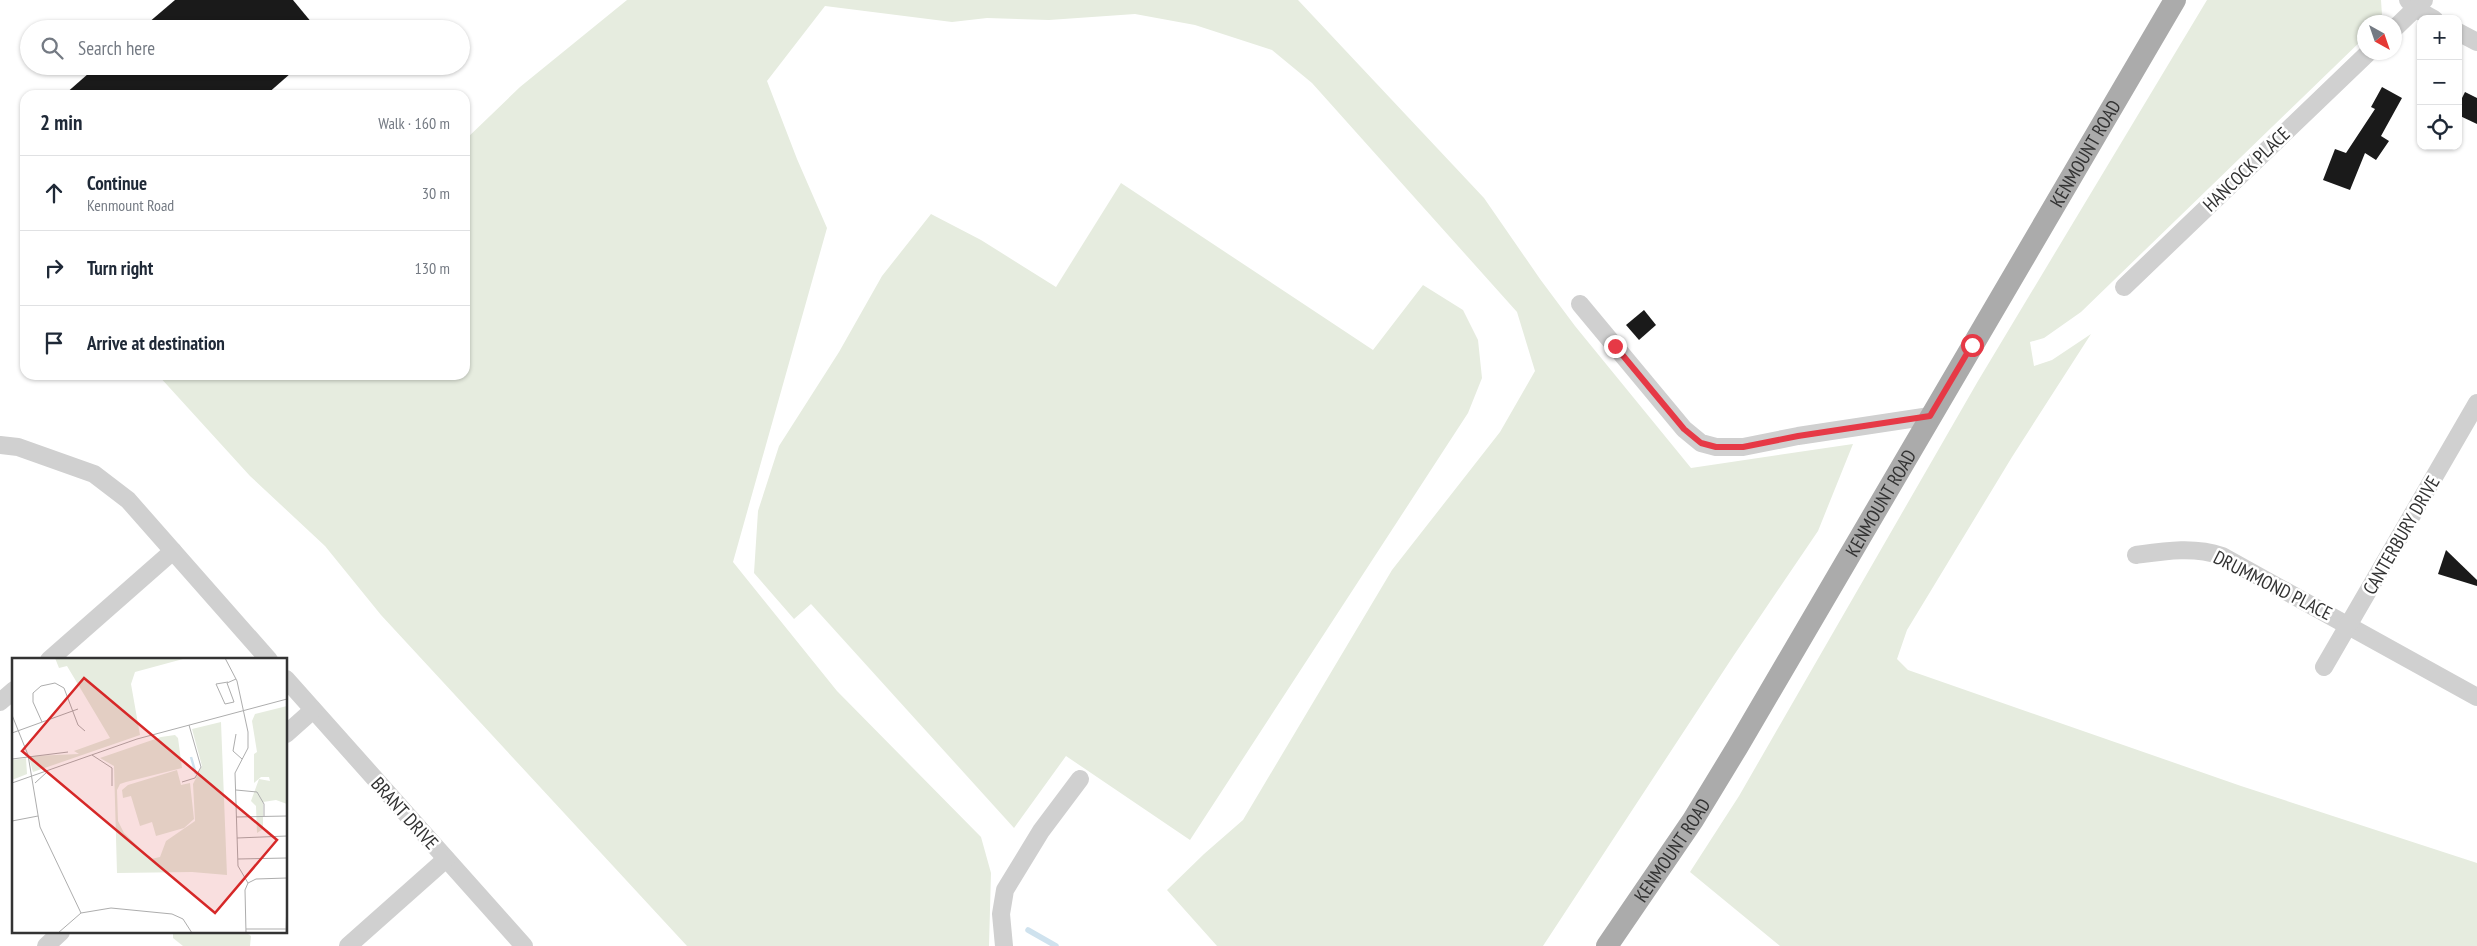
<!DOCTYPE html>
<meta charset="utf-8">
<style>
:root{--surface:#fff;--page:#f6f6f7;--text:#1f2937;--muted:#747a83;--line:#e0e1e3}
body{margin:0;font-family:"PT Sans Narrow",sans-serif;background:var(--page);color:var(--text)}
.controls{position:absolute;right:15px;top:15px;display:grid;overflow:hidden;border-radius:10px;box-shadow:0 1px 4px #0004}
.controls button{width:45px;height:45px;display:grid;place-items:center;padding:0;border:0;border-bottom:1px solid var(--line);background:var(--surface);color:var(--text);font:25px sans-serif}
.compass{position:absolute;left:2357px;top:15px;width:45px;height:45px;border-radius:50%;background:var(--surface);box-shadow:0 1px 4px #0004;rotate:140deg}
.stop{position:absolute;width:15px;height:15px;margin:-11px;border:4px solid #e63946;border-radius:50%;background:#fff}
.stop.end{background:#e63946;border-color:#fff;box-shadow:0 1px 5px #0008}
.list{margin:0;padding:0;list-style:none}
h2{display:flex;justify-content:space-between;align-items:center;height:65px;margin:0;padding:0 20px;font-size:21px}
h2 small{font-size:16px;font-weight:400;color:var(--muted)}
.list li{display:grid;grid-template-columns:32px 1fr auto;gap:15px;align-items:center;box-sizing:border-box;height:75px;padding:0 20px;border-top:1px solid var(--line)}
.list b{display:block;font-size:19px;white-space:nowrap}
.list p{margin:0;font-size:16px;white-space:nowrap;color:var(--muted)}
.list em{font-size:16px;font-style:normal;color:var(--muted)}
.icon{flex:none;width:28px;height:28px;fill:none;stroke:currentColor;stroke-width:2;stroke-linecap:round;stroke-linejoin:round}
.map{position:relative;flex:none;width:2477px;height:946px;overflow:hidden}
.search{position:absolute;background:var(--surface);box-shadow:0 1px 4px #0004;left:20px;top:20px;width:450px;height:55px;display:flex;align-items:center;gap:12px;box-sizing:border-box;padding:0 18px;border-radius:28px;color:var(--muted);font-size:19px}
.panel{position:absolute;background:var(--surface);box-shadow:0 1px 4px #0004;left:20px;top:90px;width:450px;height:290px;border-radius:15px}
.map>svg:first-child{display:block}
.green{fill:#e6ecdf}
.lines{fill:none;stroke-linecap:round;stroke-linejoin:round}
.stream{stroke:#cfe2ee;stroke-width:5.5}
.building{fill:#1a1a1a}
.minor{stroke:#d0d0d0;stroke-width:18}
.major{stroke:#ababab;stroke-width:22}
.route{stroke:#e63946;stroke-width:6}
.labels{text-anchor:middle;stroke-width:5;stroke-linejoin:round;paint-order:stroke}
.street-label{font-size:19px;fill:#333;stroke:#fff}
.inset-river{fill:none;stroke:#cfe2ee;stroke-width:2.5}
.inset-road{fill:none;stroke:#adadad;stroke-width:1}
.view{fill:#d62828;fill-opacity:0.15;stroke:#d62828;stroke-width:2.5}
.inset-edge{fill:none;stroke:#333;stroke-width:2.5}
</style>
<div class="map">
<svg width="2477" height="946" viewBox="0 0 2477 946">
<rect width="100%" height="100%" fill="#fff"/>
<g class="green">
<path d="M627,0H1298L1484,198L1540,279L1575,326L1691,468L1853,444L1818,531L1734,655L1543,946H1217L1167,890L1204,854L1243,820L1392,570L1500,432L1535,371L1517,312L1312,83L1272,50L1195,25L1135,14L1049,20L987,18L952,22L825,6L767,81L797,159L827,228L733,562L837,691L981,837L991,873L989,946H687L381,615L325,546L250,476L158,375H465V140L520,87Z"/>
<path d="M2207,0H2381L2382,15L2378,22H2364V38L2081,312L2044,338L2030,342L2034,366L2052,360L2091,334L2012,457L1907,630L1897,659L1908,670L2241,786L2477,863V946H1780L1690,872L1739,796L1978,381Z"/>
<path d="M1121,183L1373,350L1423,285L1463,310L1478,340L1482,378L1468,413L1190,840L1066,756L1014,828L811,604L794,619L754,573L758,511L779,446L839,352L882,276L931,214L981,240L1056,287Z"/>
<path d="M173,932H245L251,936L250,946H183L173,938Z"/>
</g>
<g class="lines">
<path class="stream" d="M1028,930L1056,946"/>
</g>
<g class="building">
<path d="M175,0H293L317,29H141Z"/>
<path d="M97,66H299L266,95H64Z"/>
<path d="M2382,87L2402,98L2381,136L2389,141L2376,160L2365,153L2350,190L2323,180L2335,149L2346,153L2375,109L2371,107Z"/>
<path d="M2465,92L2477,98V124L2458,115V106Z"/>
<path d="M1644,310L1656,325L1639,340L1626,325Z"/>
<path d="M2446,550L2477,580V586L2438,574Z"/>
</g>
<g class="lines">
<g class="minor">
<path d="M2408,0L2416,9L2434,19"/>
<path d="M2394,29L2424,0"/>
<path d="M2458,32L2477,42"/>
<path d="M2124,287L2369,52"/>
<path d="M1580,304L1684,429L1701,443L1716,447H1743L1798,436L1930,416"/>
<path d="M0,445L18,447L94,474L128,500L269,660"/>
<path d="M2136,555C2164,551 2194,546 2222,556L2477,697"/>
<path d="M49,660L173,551"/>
<path d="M2324,667L2477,403"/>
<path d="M286,679L524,946"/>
<path d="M0,702L14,690"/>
<path d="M286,734L313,710"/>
<path d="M46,946L61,932"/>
<path d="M348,946L446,859"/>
<path d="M1004,946L1001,914L1005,890L1041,831L1080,779"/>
</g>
<path class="major" id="s1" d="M1607,946L1693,820L1738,746L2175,0"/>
</g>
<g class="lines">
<path class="route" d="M1615,346L1684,429L1701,443L1716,447H1743L1798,436L1930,416L1972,345"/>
</g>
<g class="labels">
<g class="street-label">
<text dy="7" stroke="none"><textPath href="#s1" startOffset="926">KENMOUNT ROAD</textPath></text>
<text transform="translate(2246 169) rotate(-44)" y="7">HANCOCK PLACE</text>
<text dy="7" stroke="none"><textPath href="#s1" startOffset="521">KENMOUNT ROAD</textPath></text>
<text transform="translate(2401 535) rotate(-60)" y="7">CANTERBURY DRIVE</text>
<text transform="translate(2273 585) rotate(27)" y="7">DRUMMOND PLACE</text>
<text transform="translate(405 813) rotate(48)" y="7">BRANT DRIVE</text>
<text dy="7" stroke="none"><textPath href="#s1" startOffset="116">KENMOUNT ROAD</textPath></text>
</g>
</g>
<g transform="translate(12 658)">
<rect width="275" height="275" fill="#fff"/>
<path d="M43,0H170L171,1L123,14L119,26L128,77L21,114L17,100L20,98L67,96L62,93L98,80L55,8L47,10ZM275,48V146L264,142L251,144V171L245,175L244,148L239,143L247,121L258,123L257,119H249L242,125V96L245,94L240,63L243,56ZM209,64L215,217L180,214L105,215L102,108L88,100L149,79L163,77L166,80L170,110L114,124L108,126L105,132L106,163L112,175L139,201L148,199L154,183L183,163L181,126L190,108L180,71ZM14,100L15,116L0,122V102ZM165,112L169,127L178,125L182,161L172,170L144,178L140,164L128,168L119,138L111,140L110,132L116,127Z" fill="#e6ecdf"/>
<path class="inset-river" d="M179,99L184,116"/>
<path class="inset-road" d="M213,0L225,23L236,74V90L223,115L226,208L236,225M216,24L204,26L213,46L222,44L215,25L224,21M0,57L16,97L28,169L69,255M30,64L21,44V35L29,28L43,25L52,30L66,67L73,73M0,75L66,51M224,76L221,93L230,101M80,97L100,110V128M0,101L56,94M170,124L183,120L189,109L177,67M0,125L125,81L275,41M23,125L35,114M224,132L245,134L252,146V158M224,159L275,158M0,163L26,158M225,180L275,178M226,201L275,200M234,271H274M46,275L69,255L99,250L160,256L171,261L180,275M234,275L233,232L236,225L244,221L275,220M274,275L275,242"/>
<path class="view" d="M72,20L265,182L203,255L10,93Z"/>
<rect width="275" height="275" class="inset-edge"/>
</g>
</svg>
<div class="controls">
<button>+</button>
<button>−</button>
<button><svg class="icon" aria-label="locate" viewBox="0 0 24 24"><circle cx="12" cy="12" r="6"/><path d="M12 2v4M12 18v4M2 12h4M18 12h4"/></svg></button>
</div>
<svg class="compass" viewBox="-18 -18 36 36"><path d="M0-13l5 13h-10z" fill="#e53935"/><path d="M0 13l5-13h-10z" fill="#747a83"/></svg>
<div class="stop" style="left:1972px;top:345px"></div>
<div class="stop end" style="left:1615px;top:346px"></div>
<div class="search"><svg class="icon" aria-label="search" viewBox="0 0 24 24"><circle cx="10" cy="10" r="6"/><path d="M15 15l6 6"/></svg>Search here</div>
<section class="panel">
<h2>2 min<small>Walk · 160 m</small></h2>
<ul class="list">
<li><svg class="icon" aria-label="ahead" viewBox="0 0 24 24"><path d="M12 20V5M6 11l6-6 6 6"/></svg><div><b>Continue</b><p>Kenmount Road</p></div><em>30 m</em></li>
<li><svg class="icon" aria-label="right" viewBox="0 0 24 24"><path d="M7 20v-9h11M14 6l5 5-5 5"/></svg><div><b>Turn right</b></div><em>130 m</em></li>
<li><svg class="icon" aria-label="arrive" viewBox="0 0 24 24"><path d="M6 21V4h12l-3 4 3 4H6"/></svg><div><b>Arrive at destination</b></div></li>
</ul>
</section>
</div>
